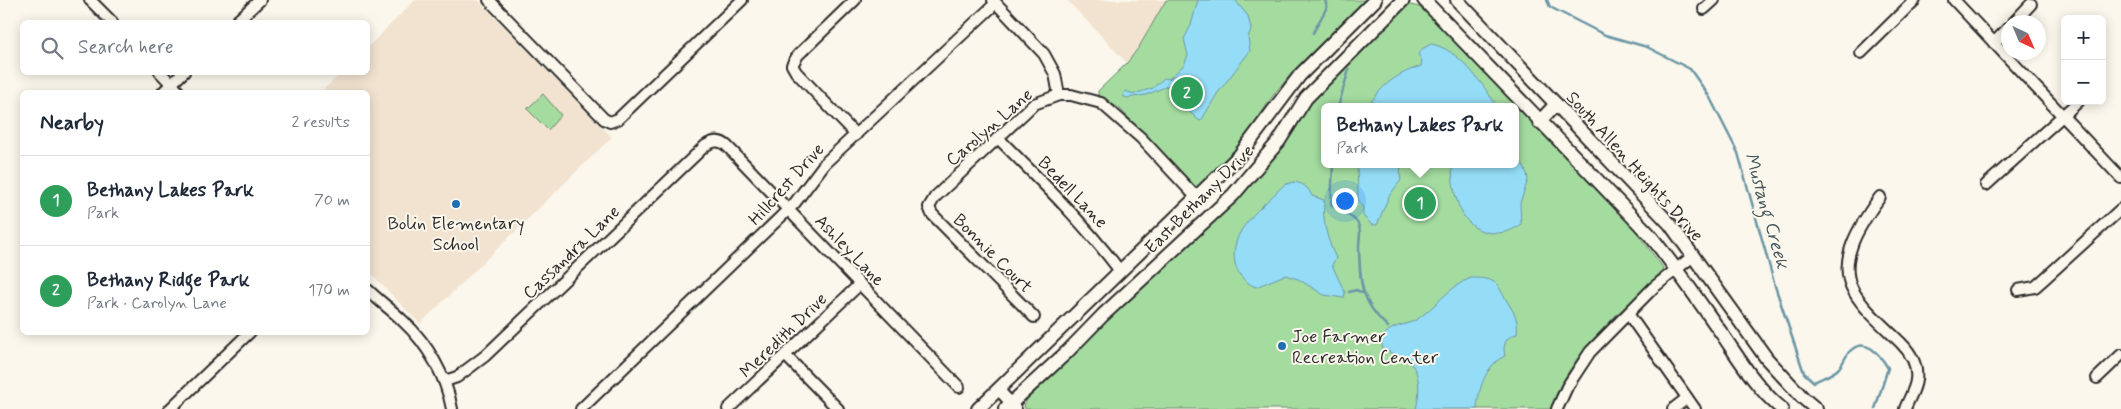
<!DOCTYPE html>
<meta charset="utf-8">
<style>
:root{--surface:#fff;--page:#f2f2f3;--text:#1f2937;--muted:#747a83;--line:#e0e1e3;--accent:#1f6fb2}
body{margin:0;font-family:Mynerve,sans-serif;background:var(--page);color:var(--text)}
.controls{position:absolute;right:15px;top:15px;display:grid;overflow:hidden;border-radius:8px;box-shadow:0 2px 12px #0003}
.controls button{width:45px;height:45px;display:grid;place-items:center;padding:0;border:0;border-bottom:1px solid var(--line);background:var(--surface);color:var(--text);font:25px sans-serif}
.compass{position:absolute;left:2001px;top:15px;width:45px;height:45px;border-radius:50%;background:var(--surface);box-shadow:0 2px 12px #0003;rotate:136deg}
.you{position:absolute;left:1344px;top:200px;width:18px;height:18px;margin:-12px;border:4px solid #fff;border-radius:50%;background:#1a73e8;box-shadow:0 0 0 8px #1a73e833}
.badge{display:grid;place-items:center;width:32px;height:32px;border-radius:50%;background:var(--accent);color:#fff;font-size:16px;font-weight:700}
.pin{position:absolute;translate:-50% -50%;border:2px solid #fff;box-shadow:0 1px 5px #0006}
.popup{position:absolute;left:1321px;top:103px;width:198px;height:65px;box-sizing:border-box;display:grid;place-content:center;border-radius:8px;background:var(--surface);filter:drop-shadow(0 1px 4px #0005);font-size:16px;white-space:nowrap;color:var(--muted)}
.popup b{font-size:19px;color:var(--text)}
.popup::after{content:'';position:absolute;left:50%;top:100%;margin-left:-10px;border:10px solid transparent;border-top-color:var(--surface)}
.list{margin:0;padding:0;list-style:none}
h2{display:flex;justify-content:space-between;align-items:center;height:65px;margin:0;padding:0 20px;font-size:21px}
h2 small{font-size:16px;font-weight:400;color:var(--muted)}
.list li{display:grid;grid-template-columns:32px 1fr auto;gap:15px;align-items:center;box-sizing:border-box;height:90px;padding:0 20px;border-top:1px solid var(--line)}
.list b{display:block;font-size:19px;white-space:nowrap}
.list p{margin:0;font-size:16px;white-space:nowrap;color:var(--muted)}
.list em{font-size:16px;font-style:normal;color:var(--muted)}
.icon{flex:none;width:28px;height:28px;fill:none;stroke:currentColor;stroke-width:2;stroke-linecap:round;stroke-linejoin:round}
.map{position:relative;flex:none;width:2121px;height:409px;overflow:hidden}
.search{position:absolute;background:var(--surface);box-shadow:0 2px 12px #0003;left:20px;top:20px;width:350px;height:55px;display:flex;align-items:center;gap:12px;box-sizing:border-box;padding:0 18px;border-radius:8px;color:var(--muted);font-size:19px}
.panel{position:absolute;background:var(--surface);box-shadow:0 2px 12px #0003;left:20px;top:90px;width:350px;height:245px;border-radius:8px}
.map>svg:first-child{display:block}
.built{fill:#f2e3d0}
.green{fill:#a4dca0;stroke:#688466;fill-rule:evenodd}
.water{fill:#95ddf7;stroke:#6b96a5}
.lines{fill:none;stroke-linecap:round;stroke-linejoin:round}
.stream{stroke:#6b96a5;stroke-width:2.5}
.minor-casing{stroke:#2b2b2b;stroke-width:14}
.major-casing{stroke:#2b2b2b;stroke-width:16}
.minor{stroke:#fbf7ec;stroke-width:10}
.major{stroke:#fbf7ec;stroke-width:12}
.poi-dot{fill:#1f6fb2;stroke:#fbf7ec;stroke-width:2}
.labels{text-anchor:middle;stroke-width:4;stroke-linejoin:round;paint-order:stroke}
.street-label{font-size:18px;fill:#2b2b2b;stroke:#fbf7ec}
.poi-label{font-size:18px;fill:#2b2b2b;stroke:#fbf7ec}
.water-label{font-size:19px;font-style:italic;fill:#46585e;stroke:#fbf7ec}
</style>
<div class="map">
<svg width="2121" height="409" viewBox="0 0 2121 409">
<rect width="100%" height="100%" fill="#fbf7ec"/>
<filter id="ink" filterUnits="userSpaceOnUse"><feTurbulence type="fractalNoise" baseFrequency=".02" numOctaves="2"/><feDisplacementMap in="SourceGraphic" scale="10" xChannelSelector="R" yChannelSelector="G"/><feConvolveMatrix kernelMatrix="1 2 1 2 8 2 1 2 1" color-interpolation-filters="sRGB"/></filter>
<g filter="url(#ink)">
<g class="built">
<path d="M415,0H478L612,137L420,324L368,270V92H321L341,73L368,72V47Z"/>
<path d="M1067,0H1166L1139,47L1127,63Z"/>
</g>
<g class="green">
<path d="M1166,0H1365L1300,64L1274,94L1243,141L1203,185L1196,187L1119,108L1098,96V91L1127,63L1139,47Z"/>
<path d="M1407,4L1419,7L1434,20L1628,221L1664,269C1623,311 1569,351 1551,409H1025L1024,405L1029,396L1247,186L1316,94ZM1325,107H1515V164H1325Z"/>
<path d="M543,94L561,115L548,130L527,109Z"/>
</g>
<g class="water">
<path d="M1198,0H1235L1248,16L1250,24L1251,30L1248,37L1250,51L1217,94L1201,121L1197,119L1185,107L1193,87L1191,85L1172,84L1146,95L1127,98L1123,96L1125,91L1134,94L1153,88L1164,78L1169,79L1184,65L1188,55L1184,39L1191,25Z"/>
<path d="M1431,44C1458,48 1484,85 1497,107H1368C1382,84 1397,74 1421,66L1422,61L1418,54L1422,49Z"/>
<path d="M1515,148L1527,174L1528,180L1520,203L1521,224C1514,230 1505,233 1496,233C1460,234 1452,193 1452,165L1515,164Z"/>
<path d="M1357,164H1401L1400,174L1401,180L1389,196L1377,225H1372L1363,216V208L1358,199Z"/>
<path d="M1293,182C1303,183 1308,187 1312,196L1324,200C1322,220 1327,240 1336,258L1332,265L1345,293L1344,298L1324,295L1298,279L1285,275L1256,287C1229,277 1229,245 1245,225C1256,210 1271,198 1284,185Z"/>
<path d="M1471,278C1478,278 1487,278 1494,282C1500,286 1501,292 1505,298C1513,312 1519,316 1517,334C1506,336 1502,345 1505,356C1486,364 1478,390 1477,409H1416C1420,393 1422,369 1405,359C1398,355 1390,353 1383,349C1381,342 1381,337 1387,332C1395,325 1407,325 1416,320C1435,308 1449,286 1471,278Z"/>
</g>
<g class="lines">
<g class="stream">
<path d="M1547,0L1550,7L1605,35L1647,47L1690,69L1709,96L1738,153L1775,286L1804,373L1814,382C1821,378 1832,375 1838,369C1843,364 1845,357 1849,352C1865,335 1880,355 1888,368L1875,409"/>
<path d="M1313,33L1327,7L1325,0"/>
<path d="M1338,107L1349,69"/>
<path d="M1333,164L1331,204C1339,213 1352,213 1358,224C1362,232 1359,238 1359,247C1360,282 1360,302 1388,327"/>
<path d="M1349,292L1356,290L1363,293"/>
</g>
<defs>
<g id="minor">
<path d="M90,0L112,22"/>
<path d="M489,0L604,119L610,122L618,119L742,0"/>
<path d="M855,0L798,55L792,65L796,72L856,135"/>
<path d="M993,0L1044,54L1055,74L1059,95"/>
<path d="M1954,0L2121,178"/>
<path d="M1704,9L1714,0"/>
<path d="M236,22L260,0"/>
<path d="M2014,22L2031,4"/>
<path d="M1994,43L2008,28"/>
<path d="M1861,53L1915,0"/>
<path d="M160,72L179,92"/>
<path d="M163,92L184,72"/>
<path d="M998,138C1041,181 1084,223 1120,271"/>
<path d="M1986,185L2079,101"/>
<path d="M1880,197C1862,222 1835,260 1854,292C1865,311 1885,327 1901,343C1911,353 1918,365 1916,380C1915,390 1908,400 1905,409"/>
<path d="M368,290C379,301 392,310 403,321C428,344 446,376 452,409"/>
<path d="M2018,290L2035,287L2043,280L2121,209"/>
<path d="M1629,315L1695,409"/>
<path d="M1034,317L932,214L929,207L935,197L1034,104L1059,95H1071L1101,103L1141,138L1197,198"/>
<path d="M785,355L838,409"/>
<path d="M2097,378L2121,355"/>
<path d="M445,381L457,377L485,356L705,146C714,140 721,140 728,147L959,387"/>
<path d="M998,389L1016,409"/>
<path d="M170,409L250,332"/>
<path d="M581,409L794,204L825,163L996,3"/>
<path d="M728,409L860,284"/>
<path d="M1557,409L1567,387L1590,352L1653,288L1693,256"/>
<path d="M1673,409L1687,398"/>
</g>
<g id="major">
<path d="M1424,0L1649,234C1675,266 1698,300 1722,334C1740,360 1757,389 1782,409"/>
<path d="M1457,0L1670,224L1767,359L1803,398L1816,409"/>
<path d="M1539,122L1556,104"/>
<path d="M978,409L1239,156L1300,75L1375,0"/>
<path d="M1005,409L1067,352L1103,315L1233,195L1279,141L1306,98L1403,0"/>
</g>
</defs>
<use href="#minor" class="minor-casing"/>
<use href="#major" class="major-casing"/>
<use href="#minor" class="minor"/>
<use href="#major" class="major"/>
</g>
</g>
<g class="poi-dot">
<circle cx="456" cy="204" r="5"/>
<circle cx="1282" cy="346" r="5"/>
</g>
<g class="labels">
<g class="street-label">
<text transform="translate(989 127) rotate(-41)" y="6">Carolyn Lane</text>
<text transform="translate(1635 166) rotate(48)" y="6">South Allen Heights Drive</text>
<text transform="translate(786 184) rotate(-48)" y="6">Hillcrest Drive</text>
<text transform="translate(1073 192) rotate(46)" y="6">Bedell Lane</text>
<text transform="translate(1199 199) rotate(-45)" y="6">East Bethany Drive</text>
<text transform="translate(850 250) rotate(46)" y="6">Ashley Lane</text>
<text transform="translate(571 252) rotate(-44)" y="6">Cassandra Lane</text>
<text transform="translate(993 253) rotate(45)" y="6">Bonnie Court</text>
<text transform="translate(783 335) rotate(-44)" y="6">Meredith Drive</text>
</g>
<g class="poi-label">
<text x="456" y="229">Bolin Elementary<tspan x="456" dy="21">School</tspan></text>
<text x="1292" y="342" text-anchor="start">Joe Farmer<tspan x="1292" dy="21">Recreation Center</tspan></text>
</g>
<g class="water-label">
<text transform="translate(1768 210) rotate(74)" y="7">Mustang Creek</text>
</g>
</g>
</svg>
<div class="controls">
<button>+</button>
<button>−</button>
</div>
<svg class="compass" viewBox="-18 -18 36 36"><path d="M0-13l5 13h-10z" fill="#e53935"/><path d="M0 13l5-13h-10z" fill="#747a83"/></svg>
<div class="you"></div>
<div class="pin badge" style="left:1420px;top:203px;background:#2e9e5b">1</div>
<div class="popup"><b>Bethany Lakes Park</b>Park</div>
<div class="pin badge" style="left:1187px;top:93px;background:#2e9e5b">2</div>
<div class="search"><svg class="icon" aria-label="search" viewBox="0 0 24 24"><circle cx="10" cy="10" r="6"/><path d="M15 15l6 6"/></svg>Search here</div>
<section class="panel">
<h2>Nearby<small>2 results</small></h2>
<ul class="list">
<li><span class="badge" style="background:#2e9e5b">1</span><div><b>Bethany Lakes Park</b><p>Park</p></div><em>70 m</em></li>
<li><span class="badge" style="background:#2e9e5b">2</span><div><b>Bethany Ridge Park</b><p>Park · Carolyn Lane</p></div><em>170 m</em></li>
</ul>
</section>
</div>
